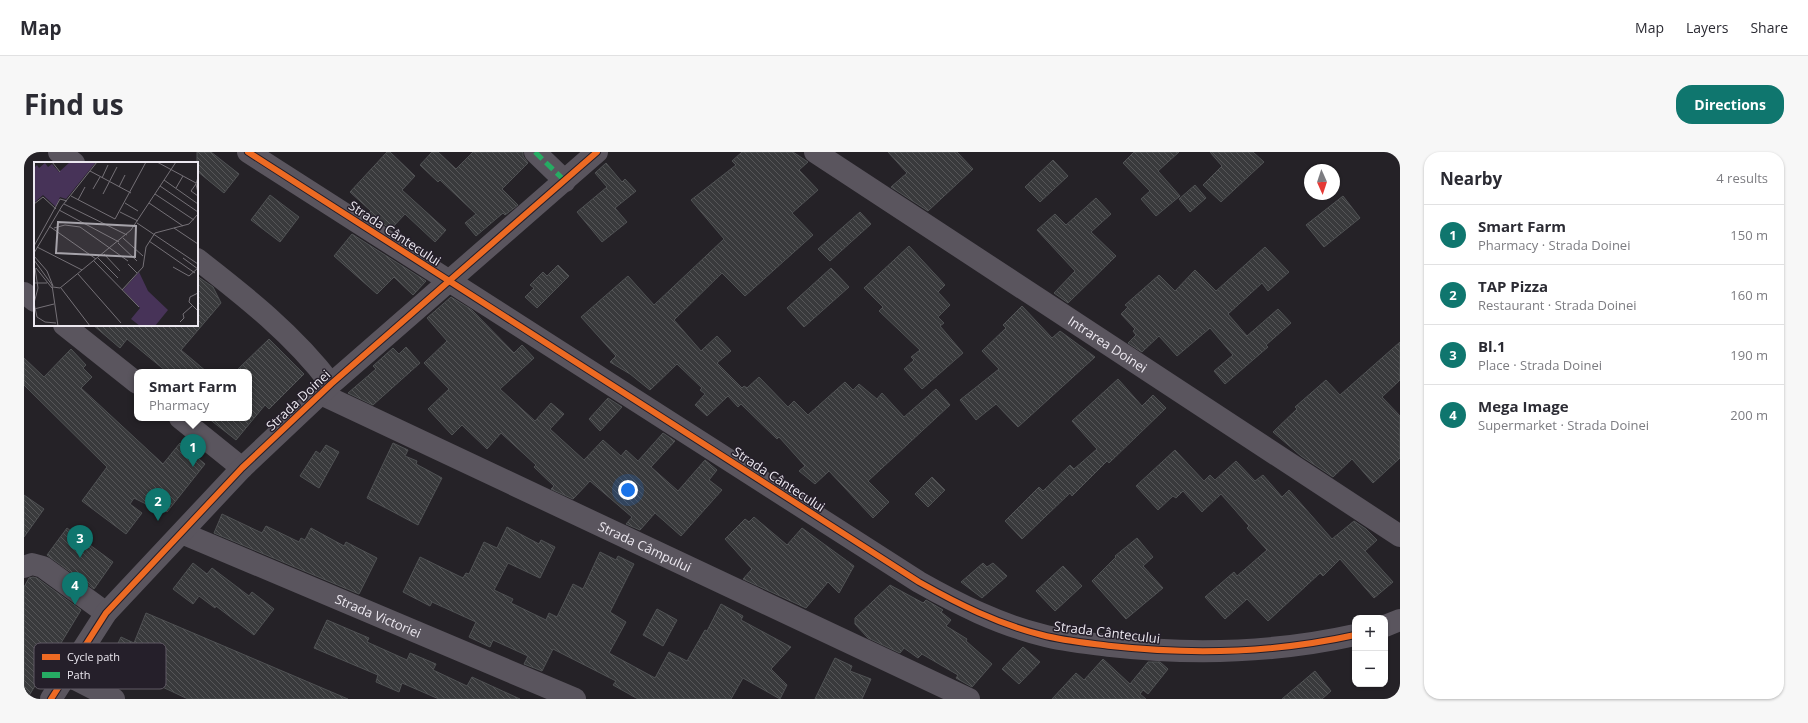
<!DOCTYPE html>
<meta charset="utf-8">
<style>
:root{--surface:#fff;--page:#f7f7f7;--text:#2b2b33;--muted:#7c7c81;--line:#e1e1e2;--accent:#0f766e}
body{margin:0;font-family:"Open Sans",sans-serif;background:var(--page);color:var(--text)}
.controls{position:absolute;right:12px;bottom:12px;display:grid;overflow:hidden;border-radius:8px;box-shadow:0 1px 3px #0004}
.controls button{width:36px;height:36px;display:grid;place-items:center;padding:0;border:0;border-bottom:1px solid var(--line);background:var(--surface);color:var(--text);font:20px sans-serif}
.compass{position:absolute;left:1280px;top:12px;width:36px;height:36px;border-radius:50%;background:var(--surface);box-shadow:0 1px 3px #0004;rotate:177deg}
.you{position:absolute;left:604px;top:338px;width:14px;height:14px;margin:-10px;border:3px solid #fff;border-radius:50%;background:#1a73e8;box-shadow:0 0 0 6px #1a73e833}
.badge{display:grid;place-items:center;width:26px;height:26px;border-radius:50%;background:var(--accent);color:#fff;font-size:13px;font-weight:700}
.pin{position:absolute;translate:-50% -33px;filter:drop-shadow(0 1px 2px #0008)}
.pin::after{content:'';position:absolute;top:21px;width:14px;height:12px;background:inherit;clip-path:polygon(0 0,100% 0,50% 100%)}
.popup{position:absolute;left:110px;top:217px;width:118px;height:52px;box-sizing:border-box;display:grid;place-content:center;border-radius:8px;background:var(--surface);filter:drop-shadow(0 1px 3px #0005);font-size:13px;white-space:nowrap;color:var(--muted)}
.popup b{font-size:15px;color:var(--text)}
.popup::after{content:'';position:absolute;left:50%;top:100%;margin-left:-8px;border:8px solid transparent;border-top-color:var(--surface)}
.list{margin:0;padding:0;list-style:none}
h2{display:flex;justify-content:space-between;align-items:center;height:52px;margin:0;padding:0 16px;font-size:17px}
h2 small{font-size:13px;font-weight:400;color:var(--muted)}
.list li{display:grid;grid-template-columns:26px 1fr auto;gap:12px;align-items:center;box-sizing:border-box;height:60px;padding:0 16px;border-top:1px solid var(--line)}
.list b{display:block;font-size:15px;white-space:nowrap}
.list p{margin:0;font-size:13px;white-space:nowrap;color:var(--muted)}
.list em{font-size:13px;font-style:normal;color:var(--muted)}
.map{position:relative;flex:none;width:1376px;height:547px;overflow:hidden;border-radius:16px}
header{display:flex;align-items:center;gap:24px;box-sizing:border-box;height:56px;padding:0 20px;background:var(--surface);border-bottom:1px solid var(--line)}
header strong{font-size:19px}
nav{display:flex;gap:22px;margin-inline-start:auto;font-size:14px}
.intro{display:flex;align-items:center;justify-content:space-between;box-sizing:border-box;height:96px;padding:0 24px}
h1{margin:0;font-size:28px}
.button{padding:10px 18px;border-radius:16px;background:var(--accent);color:#fff;font-size:14px;font-weight:700}
main{display:flex;gap:24px;padding:0 24px}
aside{flex:1;background:var(--surface);border-radius:16px;box-shadow:0 1px 3px #0004}
.map>svg:first-child{display:block}
.building{fill:url(#building-back-hatch);stroke:#505254}
.lines{fill:none;stroke-linecap:round;stroke-linejoin:round}
.minor{stroke:#5a555e;stroke-width:22}
.quiet{stroke:#26ab63;stroke-width:5;stroke-dasharray:10 5;stroke-linecap:butt}
.cycleway-casing{stroke:#251f2a;stroke-width:8}
.cycleway{stroke:#ed6a23;stroke-width:6}
.labels{text-anchor:middle;stroke-width:3;stroke-linejoin:round;paint-order:stroke}
.street-label{font-size:13px;fill:#ece8f0;stroke:#251f2a}
.inset-road{fill:none;stroke:#757177;stroke-width:1}
.view{fill:#a6a3aa;fill-opacity:0.15;stroke:#a6a3aa;stroke-width:2}
.inset-edge{fill:none;stroke:#ece8f0;stroke-width:2}
.key{fill:#251f2a;stroke:#615b65;stroke-width:1}
.key-label{font-size:11px;fill:#ece8f0}
</style>
<header>
<strong>Map</strong>
<nav><a>Map</a><a>Layers</a><a>Share</a></nav>
</header>
<div class="intro"><h1>Find us</h1><a class="button">Directions</a></div>
<main>
<div class="map">
<svg width="1376" height="547" viewBox="0 0 1376 547">
<defs>
<pattern id="building-back-hatch" width="6" height="6" patternUnits="userSpaceOnUse"><rect width="6" height="6" fill="#393a3c"/><path d="M-1 5l2 2M0 0l6 6M5-1l2 2" fill="none" stroke="#565658"/></pattern>
</defs>
<rect width="100%" height="100%" fill="#252227"/>
<g class="building">
<path d="M173,0H187L215,22L200,41L173,19Z"/>
<path d="M363,0H366L391,24L378,38L422,78L411,90L381,62L367,77L344,62L347,59L326,40Z"/>
<path d="M408,0H414L432,17L449,0H499V4L504,11L478,37L494,53L481,63L479,61L452,84L441,71L452,62L416,28L414,30L396,13Z"/>
<path d="M718,0H769L784,10L775,18L794,38L768,61L789,83L721,144L698,121L650,168L677,199L693,184L707,199L693,211L718,236L720,234L723,236L735,225L764,255L770,249L784,263L821,230L829,238L835,232L853,247L858,241L880,265L912,237L926,253L844,329L865,350L849,366L805,319L791,332L775,319L781,314L755,285L753,287L717,252L714,255L704,244L683,264L671,253L681,242L676,238L678,236L653,212L626,238L606,222L586,210L592,204L557,165L604,124L630,153L700,87L667,48L712,13L708,9Z"/>
<path d="M864,0H933L949,17L904,59L867,35L883,21Z"/>
<path d="M1110,0H1155L1134,19L1156,44L1132,64L1117,47L1126,39L1099,11Z"/>
<path d="M1186,0H1229L1240,10L1197,50L1179,33L1198,14Z"/>
<path d="M1029,8L1044,24L1016,50L1001,35Z"/>
<path d="M582,11L598,30L601,27L612,39L591,56L603,70L578,90L553,60L583,35L571,21Z"/>
<path d="M1171,33L1182,46L1166,60L1155,47Z"/>
<path d="M246,43L275,65L256,90L227,68Z"/>
<path d="M1319,44L1336,66L1300,95L1282,73Z"/>
<path d="M1072,46L1087,62L1067,80L1092,104L1044,151L1030,141L1051,119L1013,78L1031,62L1042,73Z"/>
<path d="M836,60L847,72L806,109L794,97Z"/>
<path d="M328,82L402,129L389,143L370,125L353,142L310,104Z"/>
<path d="M885,94L921,133L914,140L926,153L914,165L920,171L916,174L939,201L898,237L880,217L890,208L887,205L896,198L855,159L859,155L840,136Z"/>
<path d="M1241,95L1265,120L1244,139L1238,131L1204,162L1223,184L1254,157L1267,171L1242,193L1244,195L1201,232L1190,219L1209,203L1186,176L1153,204L1135,184L1118,200L1104,191L1112,183L1109,179L1111,177L1097,162L1104,155L1101,153L1135,123L1151,139L1171,118L1192,139Z"/>
<path d="M534,113L545,124L513,156L501,145L510,136L506,133L519,120L523,124Z"/>
<path d="M807,116L825,135L780,175L763,156Z"/>
<path d="M173,124L189,135L197,151L157,198L183,220H143L103,187L96,196L69,173H173Z"/>
<path d="M427,145L448,158L490,201L498,193L510,206L476,237L511,269L527,251L540,262L526,277L560,308L579,288L597,304L602,298L614,309L639,281L651,289L627,315L654,339L681,308L693,318L685,328L698,338L657,384L631,361L616,378L602,372L608,365L566,329L549,347L527,337L530,334L510,315L512,313L477,281L463,297L438,273L428,283L404,257L425,237L400,211L423,189L403,166Z"/>
<path d="M998,154L1028,186L1036,179L1071,205L994,275L972,252L952,268L936,248L975,217L958,199L982,176L979,173Z"/>
<path d="M245,187L280,222L245,257L241,253L212,288L184,266H225V220H211Z"/>
<path d="M1376,190V228L1358,245L1376,264V306L1349,331L1328,307L1309,325L1277,304L1249,280L1273,257L1271,255L1302,228L1316,243Z"/>
<path d="M382,195L396,211L349,253L324,241L352,217L349,214L369,196L375,202Z"/>
<path d="M47,197L62,213L59,216L68,225L57,236L139,312L156,291L181,312L143,360L128,347L124,353L110,346L106,352L118,361L102,382L58,349L83,315L0,233V206L20,225Z"/>
<path d="M1094,227L1118,254L1129,243L1142,256L1085,311L1083,309L1048,344L1046,341L998,387L981,369L1015,335L1019,339L1046,313L1050,317L1073,297L1048,269Z"/>
<path d="M584,246L598,255L576,279L565,267Z"/>
<path d="M369,291L384,298L381,304L393,309L392,312L418,326L394,373L343,346Z"/>
<path d="M302,293L315,300L295,336L276,324L292,299L296,302Z"/>
<path d="M1151,298L1180,329L1186,323L1191,328L1212,309L1231,329L1239,323L1258,345L1265,338L1308,387L1330,369L1342,377L1353,388L1341,399L1369,430L1350,446L1316,407L1299,424L1296,421L1244,469L1223,447L1201,467L1181,445L1210,420L1213,424L1243,398L1223,376L1225,374L1197,342L1178,360L1159,339L1152,346L1149,344L1134,358L1112,334Z"/>
<path d="M908,325L921,338L904,355L891,342Z"/>
<path d="M0,343L20,357L0,385Z"/>
<path d="M198,362L238,381L242,374L275,390L277,386L281,388L287,376L320,394L322,390L353,406L335,442L190,381Z"/>
<path d="M730,365L763,393L778,376L830,414L815,441L804,430L782,456L719,427L728,417L701,387L721,367L725,370Z"/>
<path d="M483,375L515,392L517,388L531,395L516,426L484,411L470,438L489,447L487,451L522,468L525,461L533,465L549,432L559,437L576,400L592,408L594,404L610,412L586,460L602,470L585,501L631,526L645,500L663,509L681,478L683,479L697,452L719,464L717,468L767,495L747,517L763,533L756,547L719,526L707,547H614L589,533L592,529L529,497L518,519L500,512L504,504L469,488L466,495L445,485L452,470L408,450L406,454L379,440L396,405L439,426L442,421L445,422L460,390L473,396Z"/>
<path d="M43,376L89,410L70,437L23,403Z"/>
<path d="M1113,386L1129,405L1119,414L1139,436L1102,467L1068,429L1092,405L1091,404Z"/>
<path d="M169,411L183,422L188,416L225,444L228,440L250,457L230,483L192,454L191,456L175,444L169,452L149,437Z"/>
<path d="M959,411L963,415L969,411L983,424L958,446L937,430Z"/>
<path d="M1039,414L1058,434L1031,459L1012,439Z"/>
<path d="M9,425L13,426L57,458L3,547H0V435L5,426Z"/>
<path d="M866,433L899,451L902,448L919,458L917,460L927,468L922,474L943,487L942,489L968,512L948,535L932,526L934,523L898,502L894,506L880,496L876,501L844,486L831,472V466Z"/>
<path d="M633,457L653,468L639,494L619,483Z"/>
<path d="M122,461L162,478L324,547H164L85,510L97,485L110,491Z"/>
<path d="M303,468L345,486L343,490L383,508L386,501L412,512L409,518L443,534L448,525L496,547H415L378,531L375,540L352,530L354,523L290,496Z"/>
<path d="M999,495L1016,510L995,532L978,517Z"/>
<path d="M811,506L828,514L826,519L847,527L838,547H791Z"/>
<path d="M1079,507L1106,532L1124,510H1136L1144,517L1124,542L1119,538L1116,542L1122,547H1028L1052,521L1060,528Z"/>
<path d="M1291,519L1307,539L1298,547H1258Z"/>
</g>
<g class="lines">
<g class="minor">
<path d="M35,0L50,11"/>
<path d="M224,0L895,430C934,452 974,472 1018,483C1040,489 1064,491 1087,494C1169,503 1250,501 1331,483"/>
<path d="M511,0L541,29"/>
<path id="s1" d="M791,0L1376,384"/>
<path d="M173,107C222,145 270,183 307,232"/>
<path d="M0,141L11,149"/>
<path d="M40,173L113,231"/>
<path id="s2" d="M297,242L945,547"/>
<path d="M156,266L218,316"/>
<path id="s3" d="M158,381L551,547"/>
<path d="M0,415L8,412L19,415L82,461"/>
<path d="M1361,474L1376,468"/>
<path d="M43,523L90,547"/>
<path d="M27,547L82,461L218,316L307,232L573,0"/>
</g>
<path class="quiet" d="M511,0L541,29"/>
<defs>
<g id="cycleway">
<path d="M224,0L895,430C934,452 974,472 1018,483C1040,489 1064,491 1087,494C1169,503 1250,501 1331,483"/>
<path d="M27,547L82,461L218,316L307,232L573,0"/>
</g>
</defs>
<use href="#cycleway" class="cycleway-casing"/>
<use href="#cycleway" class="cycleway"/>
</g>
<g class="labels">
<g class="street-label">
<text transform="translate(371 81) rotate(33)" y="5">Strada Cântecului</text>
<text dy="5" stroke="none"><textPath href="#s1" startOffset="350">Intrarea Doinei</textPath></text>
<text transform="translate(274 248) rotate(-43)" y="5">Strada Doinei</text>
<text transform="translate(755 327) rotate(33)" y="5">Strada Cântecului</text>
<text dy="5" stroke="none"><textPath href="#s2" startOffset="358">Strada Câmpului</textPath></text>
<text dy="5" stroke="none"><textPath href="#s3" startOffset="213">Strada Victoriei</textPath></text>
<text transform="translate(1083 480) rotate(7)" y="5">Strada Cântecului</text>
</g>
</g>
<g transform="translate(10 10)">
<rect width="164" height="164" fill="#252227"/>
<path d="M36,0H62L32,37L26,35L22,45L9,33L0,41V6L3,3L5,6L11,1L14,5L18,2L25,10Z" fill="#473358"/>
<path d="M105,110L114,129L134,148L121,164H106L97,157L106,146L89,128Z" fill="#473358"/>
<path class="inset-road" d="M18,0L26,10M123,0L162,21M56,9L97,31M164,15L162,22L164,31M68,16L74,3M130,18L164,42M162,22L157,29L164,34M126,24L164,50M85,25L91,13M142,26L149,14M59,27L66,15M69,32L83,5M121,32L160,58M37,34L81,57L112,0M44,38L51,25M91,41L104,49M115,41L149,64M0,42L9,35L22,47M30,42L93,73M25,48L85,80M86,50L104,59M103,61L164,102M15,64L62,97M20,66L31,63L46,65L94,99M140,66L164,82M89,76L109,94M115,79L161,111M84,81L103,99M0,84L26,37L33,39M3,85L48,108M0,91L28,44L63,0M70,92L86,109M0,94L13,109L19,124M64,96L84,116M149,96L164,107M0,98L18,123L24,164M60,99L105,145M94,102L103,111M139,105L155,114L164,106M1,106L4,126L0,141L3,155L11,160L22,161M2,106L18,126M44,112L87,161M0,121H13M19,125L26,126L97,68L142,0M27,126L56,164M88,128L109,105L112,85L121,71L155,62L164,52M164,131L156,135L155,140L164,149M0,147L20,142M146,160L150,156L149,152L158,144"/>
<path class="view" d="M24,60L102,64L101,95L22,91Z"/>
<rect width="164" height="164" class="inset-edge"/>
</g>
<rect x="10" y="491" width="132" height="46" rx="6" class="key"/>
<rect x="18" y="502" width="18" height="6" fill="#ed6a23"/>
<rect x="18" y="520" width="18" height="6" fill="#26ab63"/>
<g class="key-label">
<text x="43" y="509">Cycle path</text>
<text x="43" y="527">Path</text>
</g>
</svg>
<div class="controls">
<button>+</button>
<button>−</button>
</div>
<svg class="compass" viewBox="-18 -18 36 36"><path d="M0-13l5 13h-10z" fill="#e53935"/><path d="M0 13l5-13h-10z" fill="#7c7c81"/></svg>
<div class="you"></div>
<div class="pin badge" style="left:169px;top:315px">1</div>
<div class="popup"><b>Smart Farm</b>Pharmacy</div>
<div class="pin badge" style="left:134px;top:369px">2</div>
<div class="pin badge" style="left:56px;top:406px">3</div>
<div class="pin badge" style="left:51px;top:453px">4</div>
</div>
<aside>
<h2>Nearby<small>4 results</small></h2>
<ul class="list">
<li><span class="badge">1</span><div><b>Smart Farm</b><p>Pharmacy · Strada Doinei</p></div><em>150 m</em></li>
<li><span class="badge">2</span><div><b>TAP Pizza</b><p>Restaurant · Strada Doinei</p></div><em>160 m</em></li>
<li><span class="badge">3</span><div><b>Bl.1</b><p>Place · Strada Doinei</p></div><em>190 m</em></li>
<li><span class="badge">4</span><div><b>Mega Image</b><p>Supermarket · Strada Doinei</p></div><em>200 m</em></li>
</ul>
</aside>
</main>
